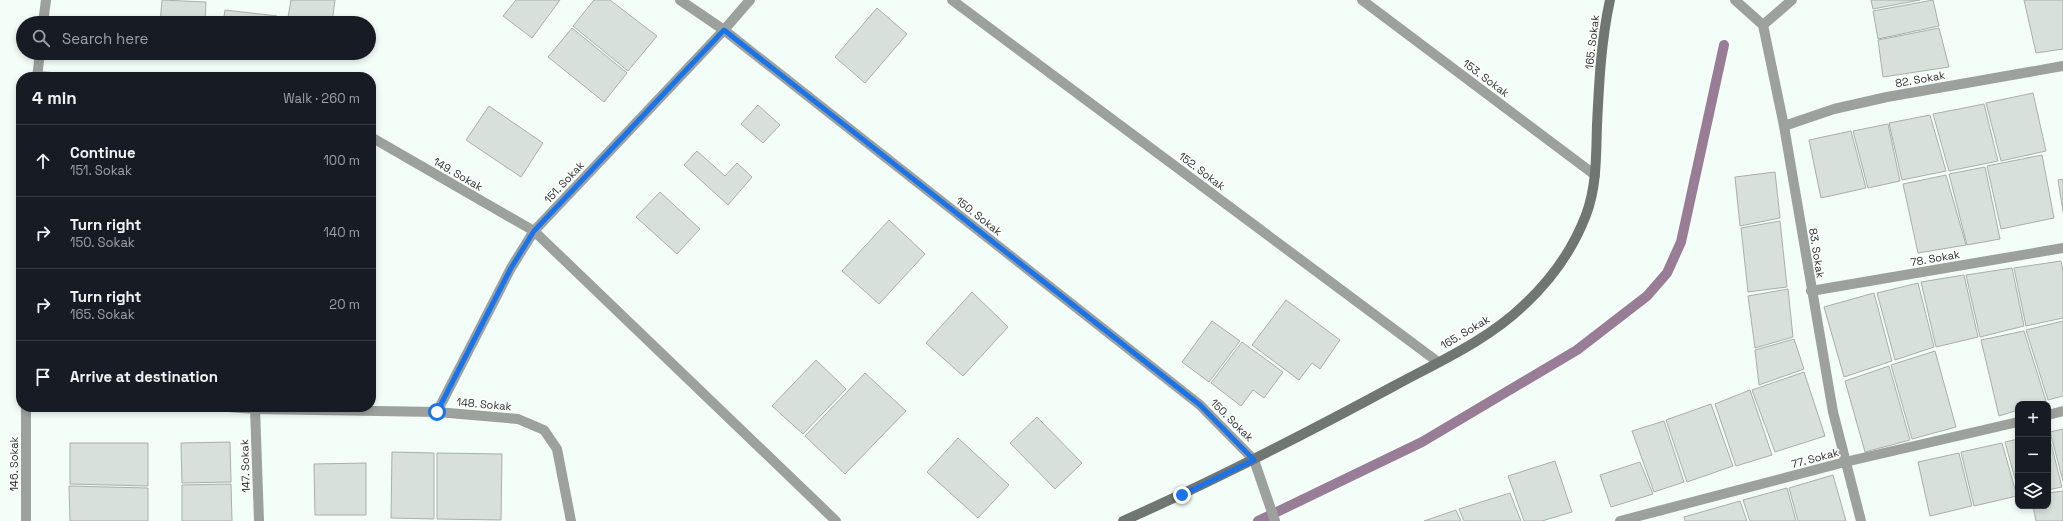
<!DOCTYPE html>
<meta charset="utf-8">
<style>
:root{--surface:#171b24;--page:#242831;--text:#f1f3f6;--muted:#9ea1a6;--line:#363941}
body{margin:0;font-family:"Space Grotesk",sans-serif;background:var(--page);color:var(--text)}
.controls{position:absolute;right:12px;bottom:12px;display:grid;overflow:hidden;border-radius:8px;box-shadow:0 2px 6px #0003}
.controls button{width:36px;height:36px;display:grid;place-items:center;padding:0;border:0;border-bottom:1px solid var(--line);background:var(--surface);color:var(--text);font:20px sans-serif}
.stop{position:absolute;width:12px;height:12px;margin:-9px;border:3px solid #1a73e8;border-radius:50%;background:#fff}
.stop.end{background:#1a73e8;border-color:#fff;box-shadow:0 1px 4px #0008}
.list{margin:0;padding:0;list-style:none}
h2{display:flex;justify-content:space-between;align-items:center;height:52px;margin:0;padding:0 16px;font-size:17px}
h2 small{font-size:13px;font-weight:400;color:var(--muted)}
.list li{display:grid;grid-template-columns:26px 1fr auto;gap:12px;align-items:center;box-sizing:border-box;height:72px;padding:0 16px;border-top:1px solid var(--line)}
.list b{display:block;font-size:15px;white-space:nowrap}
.list p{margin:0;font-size:13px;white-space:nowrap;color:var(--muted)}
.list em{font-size:13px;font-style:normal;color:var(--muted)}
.icon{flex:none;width:22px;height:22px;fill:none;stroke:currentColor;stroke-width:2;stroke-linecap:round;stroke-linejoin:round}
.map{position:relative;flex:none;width:2063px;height:521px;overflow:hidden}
.search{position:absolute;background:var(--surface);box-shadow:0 2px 6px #0003;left:16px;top:16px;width:360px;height:44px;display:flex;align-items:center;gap:10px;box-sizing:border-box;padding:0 14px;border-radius:22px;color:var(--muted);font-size:15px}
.panel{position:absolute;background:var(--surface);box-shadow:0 2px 6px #0003;left:16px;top:72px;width:360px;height:340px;border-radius:16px}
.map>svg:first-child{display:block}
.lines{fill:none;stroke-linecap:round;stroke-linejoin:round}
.stream{stroke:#997c96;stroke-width:10}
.building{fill:#d7e0da;stroke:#a7b0aa}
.minor{stroke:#9da19e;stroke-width:10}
.secondary{stroke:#707672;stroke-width:10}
.route{stroke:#1a73e8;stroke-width:5}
.labels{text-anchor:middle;stroke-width:3;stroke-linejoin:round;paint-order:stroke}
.street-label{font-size:11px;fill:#2b2f2d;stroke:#fff}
</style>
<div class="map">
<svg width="2063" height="521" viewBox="0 0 2063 521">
<rect width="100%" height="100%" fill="#f4fef8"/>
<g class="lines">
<path class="stream" d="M1258,521L1422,442L1577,350L1647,296L1667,273L1681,242L1724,45"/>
</g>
<g class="building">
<path d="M162,0L206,2L205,23H160Z"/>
<path d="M291,0H335L332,23H287Z"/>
<path d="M516,0H560L532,38L503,16Z"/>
<path d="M594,0H610L657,36L628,71L573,26Z"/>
<path d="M1871,0H1920L1873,9Z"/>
<path d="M1933,0L1939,26L1878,39L1873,11Z"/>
<path d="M2024,0H2063V49L2036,53Z"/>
<path d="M877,8L907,34L865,83L835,57Z"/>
<path d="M225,10L277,16L276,23H223Z"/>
<path d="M572,28L627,73L604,102L548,57Z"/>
<path d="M1939,28L1949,67L1883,77L1878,40Z"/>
<path d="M2033,93L2046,151L2001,161L1986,103Z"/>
<path d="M1984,104L1998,161L1949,171L1933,114Z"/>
<path d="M758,105L780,125L763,143L741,124Z"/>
<path d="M489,106L543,143L521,177L466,140Z"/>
<path d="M1930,115L1946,171L1902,180L1889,123Z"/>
<path d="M1888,124L1900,181L1868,188L1853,131Z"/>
<path d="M1851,131L1866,188L1821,198L1809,140Z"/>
<path d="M697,151L725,176L737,163L752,177L728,205L684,165Z"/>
<path d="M2042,155L2054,218L2001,229L1987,166Z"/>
<path d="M1985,167L2000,239L1967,245L1949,174Z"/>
<path d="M1775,172L1780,218L1740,226L1735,177Z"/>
<path d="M1946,175L1966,245L1918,253L1903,184Z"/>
<path d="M2063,179V211L2058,180Z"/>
<path d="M660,192L700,229L677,254L636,217Z"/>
<path d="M889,220L925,254L879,304L842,271Z"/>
<path d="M1780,221L1787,287L1748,292L1741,228Z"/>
<path d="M2061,261L2063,271V318L2026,326L2014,268Z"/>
<path d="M2012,268L2024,326L1980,337L1966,275Z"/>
<path d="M1964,275L1978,337L1936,347L1921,282Z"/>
<path d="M1918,283L1934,347L1895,360L1877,293Z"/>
<path d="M1788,289L1793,337L1755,348L1748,296Z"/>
<path d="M972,292L1008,327L963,376L926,343Z"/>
<path d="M1874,293L1892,361L1844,377L1824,307Z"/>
<path d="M1286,300L1340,340L1320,369L1312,363L1299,380L1252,345Z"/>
<path d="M1212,321L1240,341L1209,382L1182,362Z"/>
<path d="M2063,321V396L2048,400L2026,330Z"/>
<path d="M2024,331L2046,401L2037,404H2018V410L1999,416L1981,340Z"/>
<path d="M1794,339L1804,369L1759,385L1755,350Z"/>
<path d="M1242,342L1283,372L1264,398L1253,390L1241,406L1211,383Z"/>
<path d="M1935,351L1956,427L1912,439L1891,365Z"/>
<path d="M816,360L846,389L803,434L772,406Z"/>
<path d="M1889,366L1910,440L1865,452L1845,381Z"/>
<path d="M1804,372L1825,436L1775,452L1752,390Z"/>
<path d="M865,373L906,411L845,474L805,436Z"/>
<path d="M1750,390L1772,455L1736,466L1715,404Z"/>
<path d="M1711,404L1733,466L1687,482L1666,420Z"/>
<path d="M1037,417L1082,463L1055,489L1010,443Z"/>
<path d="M1664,421L1684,482L1654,492L1632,431Z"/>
<path d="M2063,429V481L2050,432Z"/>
<path d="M2048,432L2062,487L2048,490Z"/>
<path d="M958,438L1009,485L978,518L927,472Z"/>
<path d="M2018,439V490L2005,442Z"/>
<path d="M230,442L231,482L182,483L181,443Z"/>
<path d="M70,443H148V486L70,484Z"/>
<path d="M2002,443L2017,496L1974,506L1961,452Z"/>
<path d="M392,452L434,453V519L391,518Z"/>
<path d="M437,453L502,454L501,520L437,519Z"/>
<path d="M1959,453L1972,506L1930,516L1918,462Z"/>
<path d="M1555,461L1572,512L1542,521H1524L1508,476Z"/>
<path d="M1640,462L1653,494L1611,507L1600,475Z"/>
<path d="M366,463V515H315L314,464Z"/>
<path d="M1833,475L1846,521H1798L1789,488Z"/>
<path d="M231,484L232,521H182V485Z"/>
<path d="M69,486L148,488V521H70Z"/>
<path d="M1787,488L1796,521H1750L1743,500Z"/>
<path d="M2063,491V521H2036L2033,506H2048V493Z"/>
<path d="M1510,493L1521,521H1464L1459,509Z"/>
<path d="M1740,501L1747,521H1685L1684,517Z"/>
<path d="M1456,510L1461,521H1424Z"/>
</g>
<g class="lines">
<g class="minor">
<path d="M680,0L724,30L1200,405L1254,460L1275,521"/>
<path d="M952,0L1438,362"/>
<path d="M1362,0L1595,175"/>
<path d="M1735,0L1763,25L1784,126L1833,412L1861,521"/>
<path d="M43,23L46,0"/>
<path d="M1763,25L1792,0"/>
<path d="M37,76L51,77"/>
<path d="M37,77L40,53"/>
<path d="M1784,126L1834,109L1887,97L2063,66"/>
<path d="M371,137L534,231L836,521"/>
<path d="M1811,291L2063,248"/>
<path d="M26,407V521"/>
<path d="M228,407L255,409L437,412L518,419L544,430L557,449L571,521"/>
<path d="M255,409L259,521"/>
<path d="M437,412L511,268L534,231L724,30L750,0"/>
<path d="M2048,415L2063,411"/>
<path d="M1620,521L1845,462L2018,422"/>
</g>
<path class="secondary" d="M1123,521C1216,480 1305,434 1394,386C1438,362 1488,340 1524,305C1551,280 1573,249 1586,215C1597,186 1596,155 1597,125C1599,83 1601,41 1610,0"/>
</g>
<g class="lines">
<path class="route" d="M437,412L511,268L534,231L724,30L1200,405L1254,460L1182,495"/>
</g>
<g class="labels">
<g class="street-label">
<text transform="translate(1592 42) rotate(-83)" y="4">165. Sokak</text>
<text transform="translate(1486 78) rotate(37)" y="4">153. Sokak</text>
<text transform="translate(1920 79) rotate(-10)" y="4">82. Sokak</text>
<text transform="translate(1202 171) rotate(37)" y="4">152. Sokak</text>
<text transform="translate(458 174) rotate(30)" y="4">149. Sokak</text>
<text transform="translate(564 182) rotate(-47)" y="4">151. Sokak</text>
<text transform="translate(979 216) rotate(38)" y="4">150. Sokak</text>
<text transform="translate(1817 253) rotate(81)" y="4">83. Sokak</text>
<text transform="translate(1935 258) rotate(-10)" y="4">78. Sokak</text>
<text transform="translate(1465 332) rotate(-31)" y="4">165. Sokak</text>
<text transform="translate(484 404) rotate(5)" y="4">148. Sokak</text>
<text transform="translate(1232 420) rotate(45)" y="4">150. Sokak</text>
<text transform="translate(1815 458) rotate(-15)" y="4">77. Sokak</text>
<text transform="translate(14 464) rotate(-90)" y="4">146. Sokak</text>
<text transform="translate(245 466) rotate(-92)" y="4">147. Sokak</text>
</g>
</g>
</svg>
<div class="controls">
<button>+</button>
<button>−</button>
<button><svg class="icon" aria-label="layers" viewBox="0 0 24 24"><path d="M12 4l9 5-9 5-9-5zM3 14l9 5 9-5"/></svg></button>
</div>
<div class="stop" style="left:437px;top:412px"></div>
<div class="stop end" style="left:1182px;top:495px"></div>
<div class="search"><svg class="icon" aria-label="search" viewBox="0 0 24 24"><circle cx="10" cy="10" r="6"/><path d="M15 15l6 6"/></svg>Search here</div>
<section class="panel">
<h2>4 min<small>Walk · 260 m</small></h2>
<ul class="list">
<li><svg class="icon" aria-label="ahead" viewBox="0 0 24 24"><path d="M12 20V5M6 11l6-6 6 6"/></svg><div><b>Continue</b><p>151. Sokak</p></div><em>100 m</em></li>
<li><svg class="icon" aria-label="right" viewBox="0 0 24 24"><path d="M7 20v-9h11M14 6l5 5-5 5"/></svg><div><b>Turn right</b><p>150. Sokak</p></div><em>140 m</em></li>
<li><svg class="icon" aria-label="right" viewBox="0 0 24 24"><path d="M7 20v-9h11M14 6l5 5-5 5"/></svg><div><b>Turn right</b><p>165. Sokak</p></div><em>20 m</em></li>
<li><svg class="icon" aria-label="arrive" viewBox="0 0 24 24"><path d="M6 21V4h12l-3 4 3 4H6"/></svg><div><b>Arrive at destination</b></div></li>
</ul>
</section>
</div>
